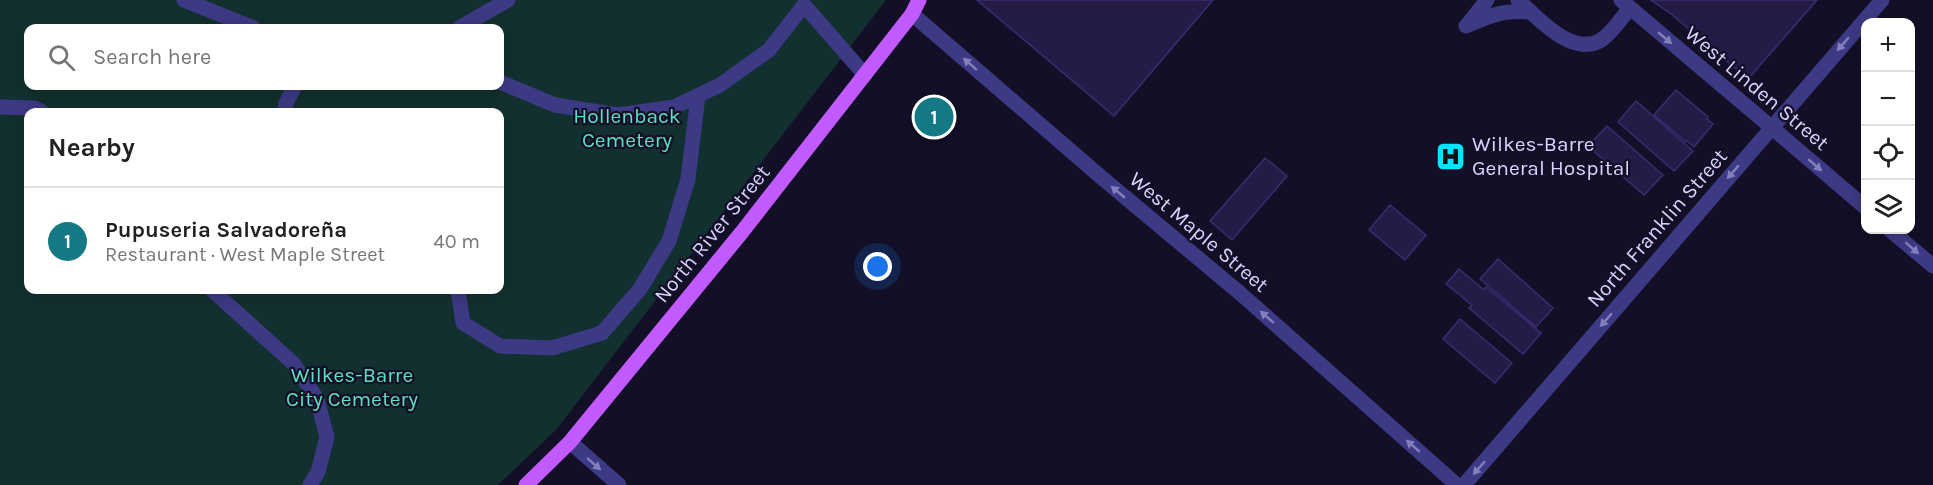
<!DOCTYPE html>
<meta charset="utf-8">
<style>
:root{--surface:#fff;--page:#f2f2f2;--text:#222;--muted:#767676;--line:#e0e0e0;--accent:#137a85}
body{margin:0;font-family:Karla,sans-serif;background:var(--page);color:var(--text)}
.controls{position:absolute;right:18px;top:18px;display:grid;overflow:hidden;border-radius:12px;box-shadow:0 3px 15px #0003}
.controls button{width:54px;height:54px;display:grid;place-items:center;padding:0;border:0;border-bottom:2px solid var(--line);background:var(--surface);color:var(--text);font:30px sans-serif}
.you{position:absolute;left:878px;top:267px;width:21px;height:21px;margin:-15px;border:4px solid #fff;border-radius:50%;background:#1a73e8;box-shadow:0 0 0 9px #1a73e833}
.badge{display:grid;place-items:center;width:39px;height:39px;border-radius:50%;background:var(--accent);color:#fff;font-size:20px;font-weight:700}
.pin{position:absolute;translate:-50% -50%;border:3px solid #fff;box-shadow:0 2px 6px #0006}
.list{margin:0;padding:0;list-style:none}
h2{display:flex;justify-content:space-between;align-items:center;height:78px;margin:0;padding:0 24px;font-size:26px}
h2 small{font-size:20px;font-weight:400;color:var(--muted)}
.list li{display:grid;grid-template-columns:39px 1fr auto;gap:18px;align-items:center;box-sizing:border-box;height:108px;padding:0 24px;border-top:2px solid var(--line)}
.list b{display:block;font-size:22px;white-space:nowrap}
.list p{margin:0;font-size:20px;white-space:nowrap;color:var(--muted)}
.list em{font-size:20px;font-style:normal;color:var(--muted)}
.icon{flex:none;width:33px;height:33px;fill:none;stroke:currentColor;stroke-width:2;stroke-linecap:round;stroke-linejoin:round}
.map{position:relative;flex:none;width:1933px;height:485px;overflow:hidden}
.search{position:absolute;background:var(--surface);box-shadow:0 3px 15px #0003;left:24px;top:24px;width:480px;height:66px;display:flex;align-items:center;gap:15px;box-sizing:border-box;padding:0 21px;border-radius:12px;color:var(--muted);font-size:22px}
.panel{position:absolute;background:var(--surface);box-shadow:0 3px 15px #0003;left:24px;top:108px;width:480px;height:186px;border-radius:12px}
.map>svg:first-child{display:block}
.green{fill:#12302f;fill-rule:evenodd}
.building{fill:#241b47;stroke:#3b2d73;stroke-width:1.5}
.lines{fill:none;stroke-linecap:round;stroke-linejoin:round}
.service{stroke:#3d3a85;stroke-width:15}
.minor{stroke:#3d3a85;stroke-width:15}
.primary{stroke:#c25bff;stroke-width:15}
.oneway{fill:#837fbc}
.labels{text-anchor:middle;stroke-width:4.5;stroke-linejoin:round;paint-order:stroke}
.street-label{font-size:21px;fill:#d9d4ff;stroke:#130f26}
.park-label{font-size:21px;fill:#5fe0c0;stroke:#130f26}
.poi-label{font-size:21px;fill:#d9d4ff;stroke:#130f26;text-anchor:start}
</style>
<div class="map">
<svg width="1933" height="485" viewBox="0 0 1933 485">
<rect width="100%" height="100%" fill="#130f26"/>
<path class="green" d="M0,0H886L556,430L498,485H0ZM28,28H500V86H28ZM28,112H500V290H28Z"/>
<g class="building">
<path d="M977,0H1213L1114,116Z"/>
<path d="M1651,0H1817L1748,79L1671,14Z"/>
<path d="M1676,90L1708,117L1707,119L1713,124L1694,147L1687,141L1686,142L1654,115Z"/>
<path d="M1636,101L1693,151L1674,171L1618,122Z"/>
<path d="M1607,126L1663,175L1644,195L1588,146Z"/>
<path d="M1265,158L1287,176L1232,240L1210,221Z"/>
<path d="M1390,205L1426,235L1405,260L1369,230Z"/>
<path d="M1498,259L1553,308L1536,327L1480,279Z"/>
<path d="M1459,269L1484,290L1486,287L1541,333L1523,354L1469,308L1472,305L1446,284Z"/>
<path d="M1460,319L1512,363L1495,383L1443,339Z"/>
</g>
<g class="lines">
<g class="service">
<path d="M184,0L254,28"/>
<path d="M1518,0C1538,18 1576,62 1605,37C1615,29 1622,17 1630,8"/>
<path d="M1621,0L1771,127"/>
<path d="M1468,24L1487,0"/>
<path d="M1466,26C1491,15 1503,10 1531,12"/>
<path d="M459,28L508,0"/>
<path d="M500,82L555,105L618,115L674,107L720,85L769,50L804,5L865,75"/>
<path d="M0,107L34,108L42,112"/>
<path d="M285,112L286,103L295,86"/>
<path d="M212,290L294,364L317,399L327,437L318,472L310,485"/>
<path d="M458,290L463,323L500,346L552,348L602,333L640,289L669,241L688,179L698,96"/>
</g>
<g class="minor">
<path d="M912,14L1101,177L1241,294L1457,485"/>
<path d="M1771,127L1866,208"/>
<path d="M1890,230L1933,266"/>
<path d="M570,442L619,485"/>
<path d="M1464,485L1882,0"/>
</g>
<path class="primary" d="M526,485L570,442L742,232L912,14L919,0"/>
</g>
<defs><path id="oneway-solid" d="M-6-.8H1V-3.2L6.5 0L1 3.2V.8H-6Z" transform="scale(1.5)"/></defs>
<g class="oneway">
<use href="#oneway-solid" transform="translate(1665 38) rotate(40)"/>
<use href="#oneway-solid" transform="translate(1843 44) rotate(131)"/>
<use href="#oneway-solid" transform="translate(970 64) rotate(-139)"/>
<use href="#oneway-solid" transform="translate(1815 165) rotate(41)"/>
<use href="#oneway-solid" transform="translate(1733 172) rotate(131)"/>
<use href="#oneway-solid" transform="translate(1118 192) rotate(-140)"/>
<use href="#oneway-solid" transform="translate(1912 248) rotate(41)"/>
<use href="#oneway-solid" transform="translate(1267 317) rotate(-139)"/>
<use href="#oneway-solid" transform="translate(1606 320) rotate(131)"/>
<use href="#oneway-solid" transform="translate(1413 446) rotate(-139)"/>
<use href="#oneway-solid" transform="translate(594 464) rotate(41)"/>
<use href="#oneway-solid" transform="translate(1479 468) rotate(131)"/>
</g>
<defs>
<symbol id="hospital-square" viewBox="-11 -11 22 22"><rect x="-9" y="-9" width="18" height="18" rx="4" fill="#00e5ff" stroke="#130f26"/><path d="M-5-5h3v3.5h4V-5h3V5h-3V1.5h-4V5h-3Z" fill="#111"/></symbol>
</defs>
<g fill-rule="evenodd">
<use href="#hospital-square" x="1434" y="140" width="33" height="33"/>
</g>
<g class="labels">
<g class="street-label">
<text transform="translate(1757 88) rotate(40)" y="7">West Linden Street</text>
<text transform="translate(1657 228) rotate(-49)" y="7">North Franklin Street</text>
<text transform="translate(1199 232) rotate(40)" y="7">West Maple Street</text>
<text transform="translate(712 234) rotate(-51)" y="7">North River Street</text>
</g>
<g class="park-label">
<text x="627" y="123">Hollenback<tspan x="627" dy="24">Cemetery</tspan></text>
<text x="352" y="382">Wilkes-Barre<tspan x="352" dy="24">City Cemetery</tspan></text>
</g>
<g class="poi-label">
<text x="1472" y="151">Wilkes-Barre<tspan x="1472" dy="24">General Hospital</tspan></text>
</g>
</g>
</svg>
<div class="controls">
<button>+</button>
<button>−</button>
<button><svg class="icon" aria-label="locate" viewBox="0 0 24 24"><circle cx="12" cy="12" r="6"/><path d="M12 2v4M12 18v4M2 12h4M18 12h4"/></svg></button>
<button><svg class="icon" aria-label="layers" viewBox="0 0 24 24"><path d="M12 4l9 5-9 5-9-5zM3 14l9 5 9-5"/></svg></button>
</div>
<div class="you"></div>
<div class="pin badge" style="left:934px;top:117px">1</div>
<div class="search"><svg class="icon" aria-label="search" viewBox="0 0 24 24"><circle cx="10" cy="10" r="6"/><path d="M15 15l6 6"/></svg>Search here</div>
<section class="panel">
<h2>Nearby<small></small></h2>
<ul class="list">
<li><span class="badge">1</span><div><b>Pupuseria Salvadoreña</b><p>Restaurant · West Maple Street</p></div><em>40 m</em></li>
</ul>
</section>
</div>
